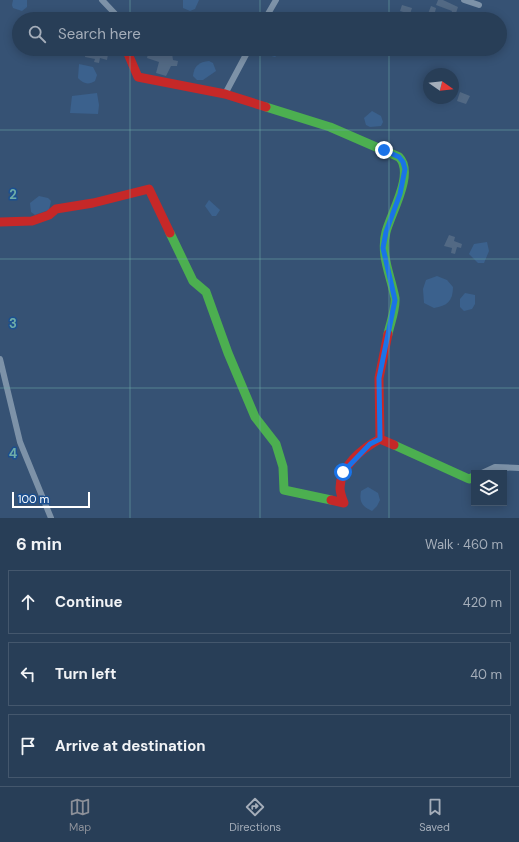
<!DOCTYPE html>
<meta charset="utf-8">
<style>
:root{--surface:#283e57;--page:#344961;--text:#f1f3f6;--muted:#a5aeba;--line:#44576d;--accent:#8c9099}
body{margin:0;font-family:"DM Sans",sans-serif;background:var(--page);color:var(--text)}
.controls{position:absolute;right:12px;bottom:12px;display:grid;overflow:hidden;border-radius:0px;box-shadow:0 2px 10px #0003}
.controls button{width:36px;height:36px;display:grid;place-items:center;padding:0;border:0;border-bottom:1px solid var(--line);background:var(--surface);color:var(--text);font:20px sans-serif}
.compass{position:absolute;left:423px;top:68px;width:36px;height:36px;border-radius:50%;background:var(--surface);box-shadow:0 2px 10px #0003;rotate:104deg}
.scale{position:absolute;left:12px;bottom:10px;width:78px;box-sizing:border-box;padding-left:4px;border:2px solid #fff;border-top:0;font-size:11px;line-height:14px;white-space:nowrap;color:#fff;-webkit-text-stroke:3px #1b4f8f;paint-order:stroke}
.stop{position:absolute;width:12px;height:12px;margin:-9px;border:3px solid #1a73e8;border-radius:50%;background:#fff}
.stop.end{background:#1a73e8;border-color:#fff;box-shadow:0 1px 4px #0008}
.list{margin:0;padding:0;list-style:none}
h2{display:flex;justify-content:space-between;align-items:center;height:52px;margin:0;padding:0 16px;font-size:17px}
h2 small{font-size:13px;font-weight:400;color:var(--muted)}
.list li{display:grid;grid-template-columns:26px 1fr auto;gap:12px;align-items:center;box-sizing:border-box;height:64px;margin:0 8px 8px;padding:0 8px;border:1px solid var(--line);border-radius:0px}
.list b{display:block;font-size:15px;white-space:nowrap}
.list em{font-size:13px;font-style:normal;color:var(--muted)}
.icon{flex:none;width:22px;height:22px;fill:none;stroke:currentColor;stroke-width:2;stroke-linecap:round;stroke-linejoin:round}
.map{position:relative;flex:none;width:519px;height:518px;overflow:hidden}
.search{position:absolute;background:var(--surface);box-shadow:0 2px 10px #0003;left:12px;right:12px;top:12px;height:44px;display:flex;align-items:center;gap:10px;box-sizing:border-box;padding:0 14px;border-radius:22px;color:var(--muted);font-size:15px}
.sheet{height:268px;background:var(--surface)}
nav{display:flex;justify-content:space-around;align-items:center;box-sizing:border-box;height:56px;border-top:1px solid var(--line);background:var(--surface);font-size:11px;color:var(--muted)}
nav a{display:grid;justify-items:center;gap:2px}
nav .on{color:var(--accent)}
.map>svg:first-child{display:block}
.water{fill:#3b618d}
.building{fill:#526984}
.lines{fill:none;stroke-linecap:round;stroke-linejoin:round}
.street{stroke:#7d92a8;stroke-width:6}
.fast{stroke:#4caf50;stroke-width:9}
.jam{stroke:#c62828;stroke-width:9}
.route{stroke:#1a73e8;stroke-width:5}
.grid{fill:none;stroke:#6fada8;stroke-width:1;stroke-opacity:0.55}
.grid-label{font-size:13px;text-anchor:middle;font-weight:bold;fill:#6fada8;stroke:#1b4f8f;stroke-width:3;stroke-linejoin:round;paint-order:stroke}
</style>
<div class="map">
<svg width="519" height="518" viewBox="0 0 519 518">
<rect width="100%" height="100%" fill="#365274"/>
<g class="water">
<path d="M13,0H27V7L22,11L13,8L12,5Z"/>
<path d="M183,0H199L195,9L190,11L183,8Z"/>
<path d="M260,49H282L279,54L275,57L264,54Z"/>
<path d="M209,61L213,63L216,71L203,80H197L193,76C194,66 199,62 209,61Z"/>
<path d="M79,64L93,67L97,75L95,81C89,85 83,84 78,78Z"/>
<path d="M97,93L99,105L98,114L70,113L72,96Z"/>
<path d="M372,111L381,116L383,122L381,126L370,127L366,125L364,118Z"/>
<path d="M39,196L48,198L51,201L49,210L35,215L31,212L30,203Z"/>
<path d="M209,200L220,210L216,216H212L205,206Z"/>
<path d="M487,242L489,251L484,263H478L469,254L474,244Z"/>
<path d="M437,276L447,280L453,287C453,301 447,306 434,308L424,303L423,289L426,280Z"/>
<path d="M465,293L475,295V304L472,309L464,311L460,307V299Z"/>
<path d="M368,487L378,493L380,500L377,506L372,511C362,506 359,502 361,491Z"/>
</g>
<g class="building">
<path d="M438,0H443L458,7L454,19H449L452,11L436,5Z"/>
<path d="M402,5L412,8L410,14L400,11Z"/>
<path d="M431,6L436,8L435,12L432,19H426Z"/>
<path d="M86,49H109L107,60L100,58L99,63L94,62L95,59L85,57Z"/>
<path d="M160,49L172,53L173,60L178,61L177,66H171L166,76L156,73L159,62L147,58L148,54L158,56Z"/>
<path d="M460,92L470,96L466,104L457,101Z"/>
<path d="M449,235L455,237L454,241L462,244L461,248L457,247L455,254L451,253L452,248L444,246Z"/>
</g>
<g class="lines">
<g class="street">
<path d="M102,0L120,19"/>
<path d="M464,0L479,5"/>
<path d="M265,19L276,0"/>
<path d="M225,94L249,49"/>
<path d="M0,359L20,442L51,518"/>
<path d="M482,473L495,467L519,468"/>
</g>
<g class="fast">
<path d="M266,107L330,127L399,157C415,173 391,213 386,232C380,255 391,276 395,298C396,309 390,324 388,334"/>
<path d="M170,233L193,281L206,292L228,353L255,417L276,444L283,467L284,490L331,500"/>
<path d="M394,445L469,479L474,477"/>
</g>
<g class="jam">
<path d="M126,49L138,77L225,94L266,107"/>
<path d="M0,222L32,221L49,215L56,209L93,203L149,189L170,233"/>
<path d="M388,334L379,378L380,439L394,445"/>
<path d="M331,500L344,503C342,498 340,493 340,488C340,466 363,448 380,439"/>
</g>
</g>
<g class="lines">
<path class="route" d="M343,472L370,444L380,439L379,378L395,300L383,248L386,232L400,194L405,169L403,162L399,157L384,150"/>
</g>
<path class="grid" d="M130,0V19M260,0V19M389,0V19M130,49V518M260,49V518M389,49V518M0,130H519M0,259H519M0,388H519"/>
<g class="grid-label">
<text x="13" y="199">2</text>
<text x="13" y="328">3</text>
<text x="13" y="458">4</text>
</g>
</svg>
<div class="controls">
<button><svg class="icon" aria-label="layers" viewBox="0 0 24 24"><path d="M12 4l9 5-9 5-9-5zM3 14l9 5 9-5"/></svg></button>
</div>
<svg class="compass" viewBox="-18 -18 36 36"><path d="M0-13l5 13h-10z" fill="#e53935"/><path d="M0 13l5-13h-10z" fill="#a5aeba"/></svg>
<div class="scale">100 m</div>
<div class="stop" style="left:343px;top:472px"></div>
<div class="stop end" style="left:384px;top:150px"></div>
<div class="search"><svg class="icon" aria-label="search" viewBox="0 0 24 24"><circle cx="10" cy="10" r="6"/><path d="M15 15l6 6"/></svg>Search here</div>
</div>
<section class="sheet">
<h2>6 min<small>Walk · 460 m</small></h2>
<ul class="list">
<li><svg class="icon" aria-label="ahead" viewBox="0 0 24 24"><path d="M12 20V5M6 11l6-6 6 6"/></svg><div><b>Continue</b></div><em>420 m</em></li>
<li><svg class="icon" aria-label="left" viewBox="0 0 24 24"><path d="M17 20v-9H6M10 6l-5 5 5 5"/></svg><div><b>Turn left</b></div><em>40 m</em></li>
<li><svg class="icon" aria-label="arrive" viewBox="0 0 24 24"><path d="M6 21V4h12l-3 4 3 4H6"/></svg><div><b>Arrive at destination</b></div></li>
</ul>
</section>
<nav>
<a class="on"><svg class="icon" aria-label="map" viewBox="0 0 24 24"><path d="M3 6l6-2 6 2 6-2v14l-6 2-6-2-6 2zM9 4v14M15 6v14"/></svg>Map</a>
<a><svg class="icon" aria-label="directions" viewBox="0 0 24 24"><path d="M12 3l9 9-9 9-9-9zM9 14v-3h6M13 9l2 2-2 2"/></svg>Directions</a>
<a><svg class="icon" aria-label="saved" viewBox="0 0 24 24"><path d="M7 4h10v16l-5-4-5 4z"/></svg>Saved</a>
</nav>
